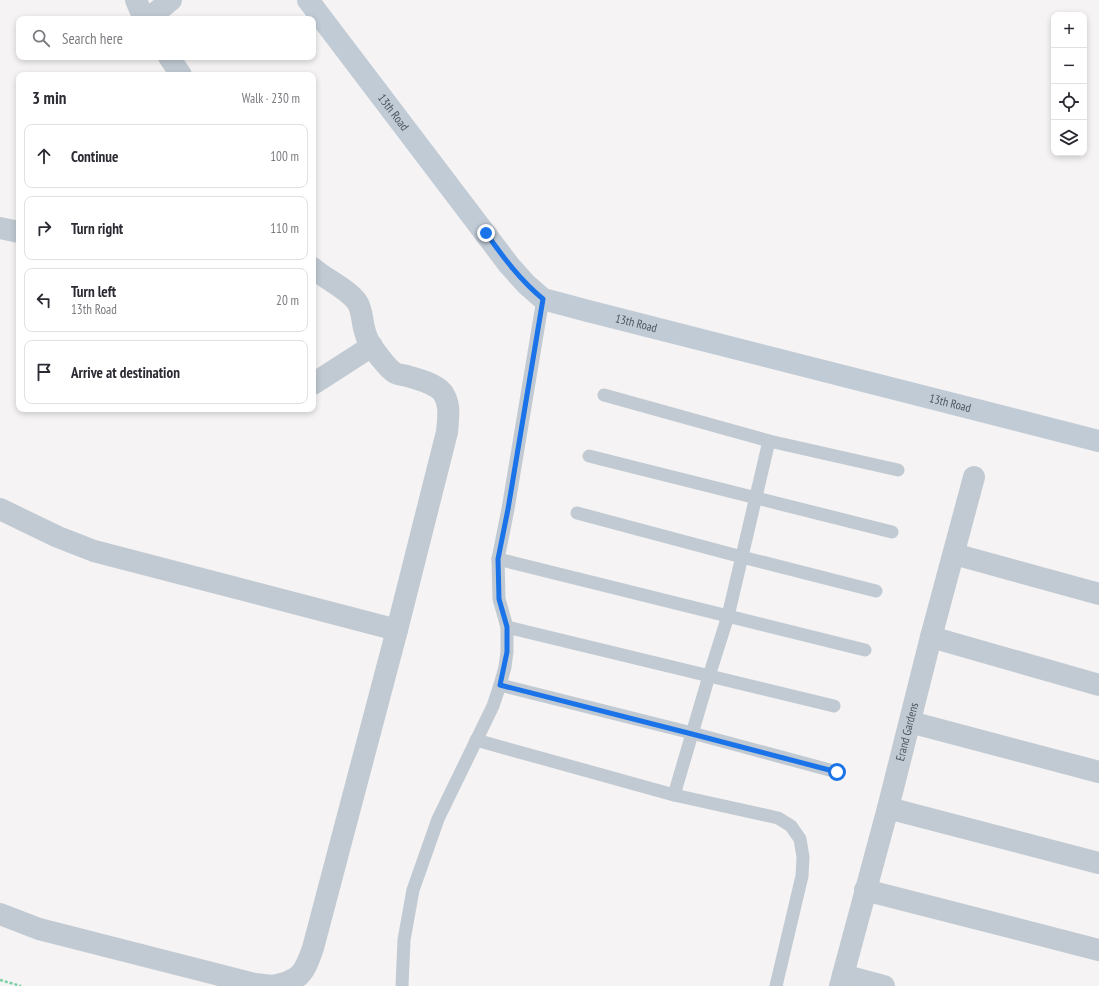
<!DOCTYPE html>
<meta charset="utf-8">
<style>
:root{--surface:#fff;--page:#f2f2f3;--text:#2b2b33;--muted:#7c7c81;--line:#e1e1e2}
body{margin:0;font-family:"PT Sans Narrow",sans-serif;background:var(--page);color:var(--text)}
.controls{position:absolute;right:12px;top:12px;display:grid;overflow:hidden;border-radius:8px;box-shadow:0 2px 6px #0003}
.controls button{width:36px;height:36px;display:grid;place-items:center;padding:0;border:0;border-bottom:1px solid var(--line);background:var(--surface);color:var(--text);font:20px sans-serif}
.stop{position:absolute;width:12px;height:12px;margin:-9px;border:3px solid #1a73e8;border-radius:50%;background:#fff}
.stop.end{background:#1a73e8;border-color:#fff;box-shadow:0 1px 4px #0008}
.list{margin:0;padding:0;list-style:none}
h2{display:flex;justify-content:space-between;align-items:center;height:52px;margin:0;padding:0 16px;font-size:17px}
h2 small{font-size:13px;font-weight:400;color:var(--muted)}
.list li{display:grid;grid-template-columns:26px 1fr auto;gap:12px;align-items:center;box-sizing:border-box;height:64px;margin:0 8px 8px;padding:0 8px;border:1px solid var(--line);border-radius:8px}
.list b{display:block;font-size:15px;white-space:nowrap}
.list p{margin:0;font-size:13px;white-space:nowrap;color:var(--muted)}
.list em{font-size:13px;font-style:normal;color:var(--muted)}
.icon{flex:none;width:22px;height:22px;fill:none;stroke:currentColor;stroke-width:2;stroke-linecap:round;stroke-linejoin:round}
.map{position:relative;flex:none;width:1099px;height:986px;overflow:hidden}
.search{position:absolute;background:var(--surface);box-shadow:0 2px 6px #0003;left:16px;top:16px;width:300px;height:44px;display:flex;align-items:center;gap:10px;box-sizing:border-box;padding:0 14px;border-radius:8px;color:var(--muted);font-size:15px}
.panel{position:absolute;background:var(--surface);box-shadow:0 2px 6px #0003;left:16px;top:72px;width:300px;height:340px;border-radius:8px}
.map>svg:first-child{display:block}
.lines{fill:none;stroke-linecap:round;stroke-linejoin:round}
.path{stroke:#7ad0a6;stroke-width:2.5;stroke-dasharray:3 2;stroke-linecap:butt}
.lane{stroke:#c1cad2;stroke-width:13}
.street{stroke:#c1cad2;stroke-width:22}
.secondary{stroke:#c1cbd6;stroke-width:22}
.route{stroke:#1a73e8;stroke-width:5}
.labels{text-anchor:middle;stroke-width:3;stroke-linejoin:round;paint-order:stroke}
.street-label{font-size:12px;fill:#4a5661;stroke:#fff}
</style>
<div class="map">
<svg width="1099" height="986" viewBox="0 0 1099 986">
<rect width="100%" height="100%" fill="#f5f3f3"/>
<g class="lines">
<path class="path" d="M0,980L21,986"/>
<g class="lane">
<path d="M604,395L769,441L898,470"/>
<path d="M589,456L892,532"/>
<path d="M577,513L742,557L876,591"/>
<path d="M498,559L865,650"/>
<path d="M507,627L834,706"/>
<path d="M500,685L692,733L837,772"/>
<path d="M476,740L674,795L778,818L791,826L800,839L803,857L802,876L776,986"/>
<path d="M674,795L709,676L728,616L769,441"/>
<path d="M402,986L404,940L413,890L438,819L493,706L500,685L505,667L507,652V627L499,599L498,559L508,509L543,299"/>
</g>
<g class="street">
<path d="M136,0L144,19"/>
<path d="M148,19L171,0"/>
<path d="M169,57L181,75"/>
<path d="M0,228L19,232"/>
<path d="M313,384L372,346"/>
<path d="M0,509L58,537L94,551L397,630"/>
<path d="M954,554L1099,594"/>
<path d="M931,637L1099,685"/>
<path d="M910,722L1099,772"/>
<path d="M888,808L1099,863"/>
<path d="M865,890L1099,950"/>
<path d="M0,914L39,929L255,984L272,986"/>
<path d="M843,975L884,986"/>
<path d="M272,986C300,981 304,974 313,948L397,630L447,432C448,419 451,405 443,393C436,384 418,379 407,376C404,375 399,375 395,373C388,369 372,348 368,340C366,336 365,332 364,328C362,320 362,309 357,302C348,289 325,279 313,268"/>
<path id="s1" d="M840,986L888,808L931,637L974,477"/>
</g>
<path class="secondary" id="s2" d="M308,0L509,265L526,284L543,299L588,311L1099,441"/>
</g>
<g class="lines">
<path class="route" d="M486,233C503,257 520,280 543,299L508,509L498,559L499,599L507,627V652L500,685L692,734L837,772"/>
</g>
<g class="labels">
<g class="street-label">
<text dy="4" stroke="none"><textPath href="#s2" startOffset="141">13th Road</textPath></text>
<text dy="4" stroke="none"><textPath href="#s2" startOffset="477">13th Road</textPath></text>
<text dy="4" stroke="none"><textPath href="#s2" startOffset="801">13th Road</textPath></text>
<text dy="4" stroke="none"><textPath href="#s1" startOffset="263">Erand Gardens</textPath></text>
</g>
</g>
</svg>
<div class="controls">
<button>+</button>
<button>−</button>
<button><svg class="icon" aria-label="locate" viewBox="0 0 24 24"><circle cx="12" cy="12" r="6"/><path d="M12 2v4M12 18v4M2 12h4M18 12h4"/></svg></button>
<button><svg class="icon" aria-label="layers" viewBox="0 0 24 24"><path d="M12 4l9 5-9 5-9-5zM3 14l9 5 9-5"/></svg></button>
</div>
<div class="stop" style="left:837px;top:772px"></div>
<div class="stop end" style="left:486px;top:233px"></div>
<div class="search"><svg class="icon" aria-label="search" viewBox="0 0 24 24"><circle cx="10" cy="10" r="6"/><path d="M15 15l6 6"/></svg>Search here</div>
<section class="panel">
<h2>3 min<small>Walk · 230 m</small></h2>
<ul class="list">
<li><svg class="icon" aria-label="ahead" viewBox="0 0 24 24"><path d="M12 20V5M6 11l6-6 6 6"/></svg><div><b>Continue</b></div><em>100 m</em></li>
<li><svg class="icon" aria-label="right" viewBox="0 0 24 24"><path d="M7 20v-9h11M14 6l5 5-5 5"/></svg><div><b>Turn right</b></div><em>110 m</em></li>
<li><svg class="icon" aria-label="left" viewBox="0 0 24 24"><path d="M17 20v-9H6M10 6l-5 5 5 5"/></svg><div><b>Turn left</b><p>13th Road</p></div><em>20 m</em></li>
<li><svg class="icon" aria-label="arrive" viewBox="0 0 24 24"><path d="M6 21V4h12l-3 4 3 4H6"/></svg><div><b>Arrive at destination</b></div></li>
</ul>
</section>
</div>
